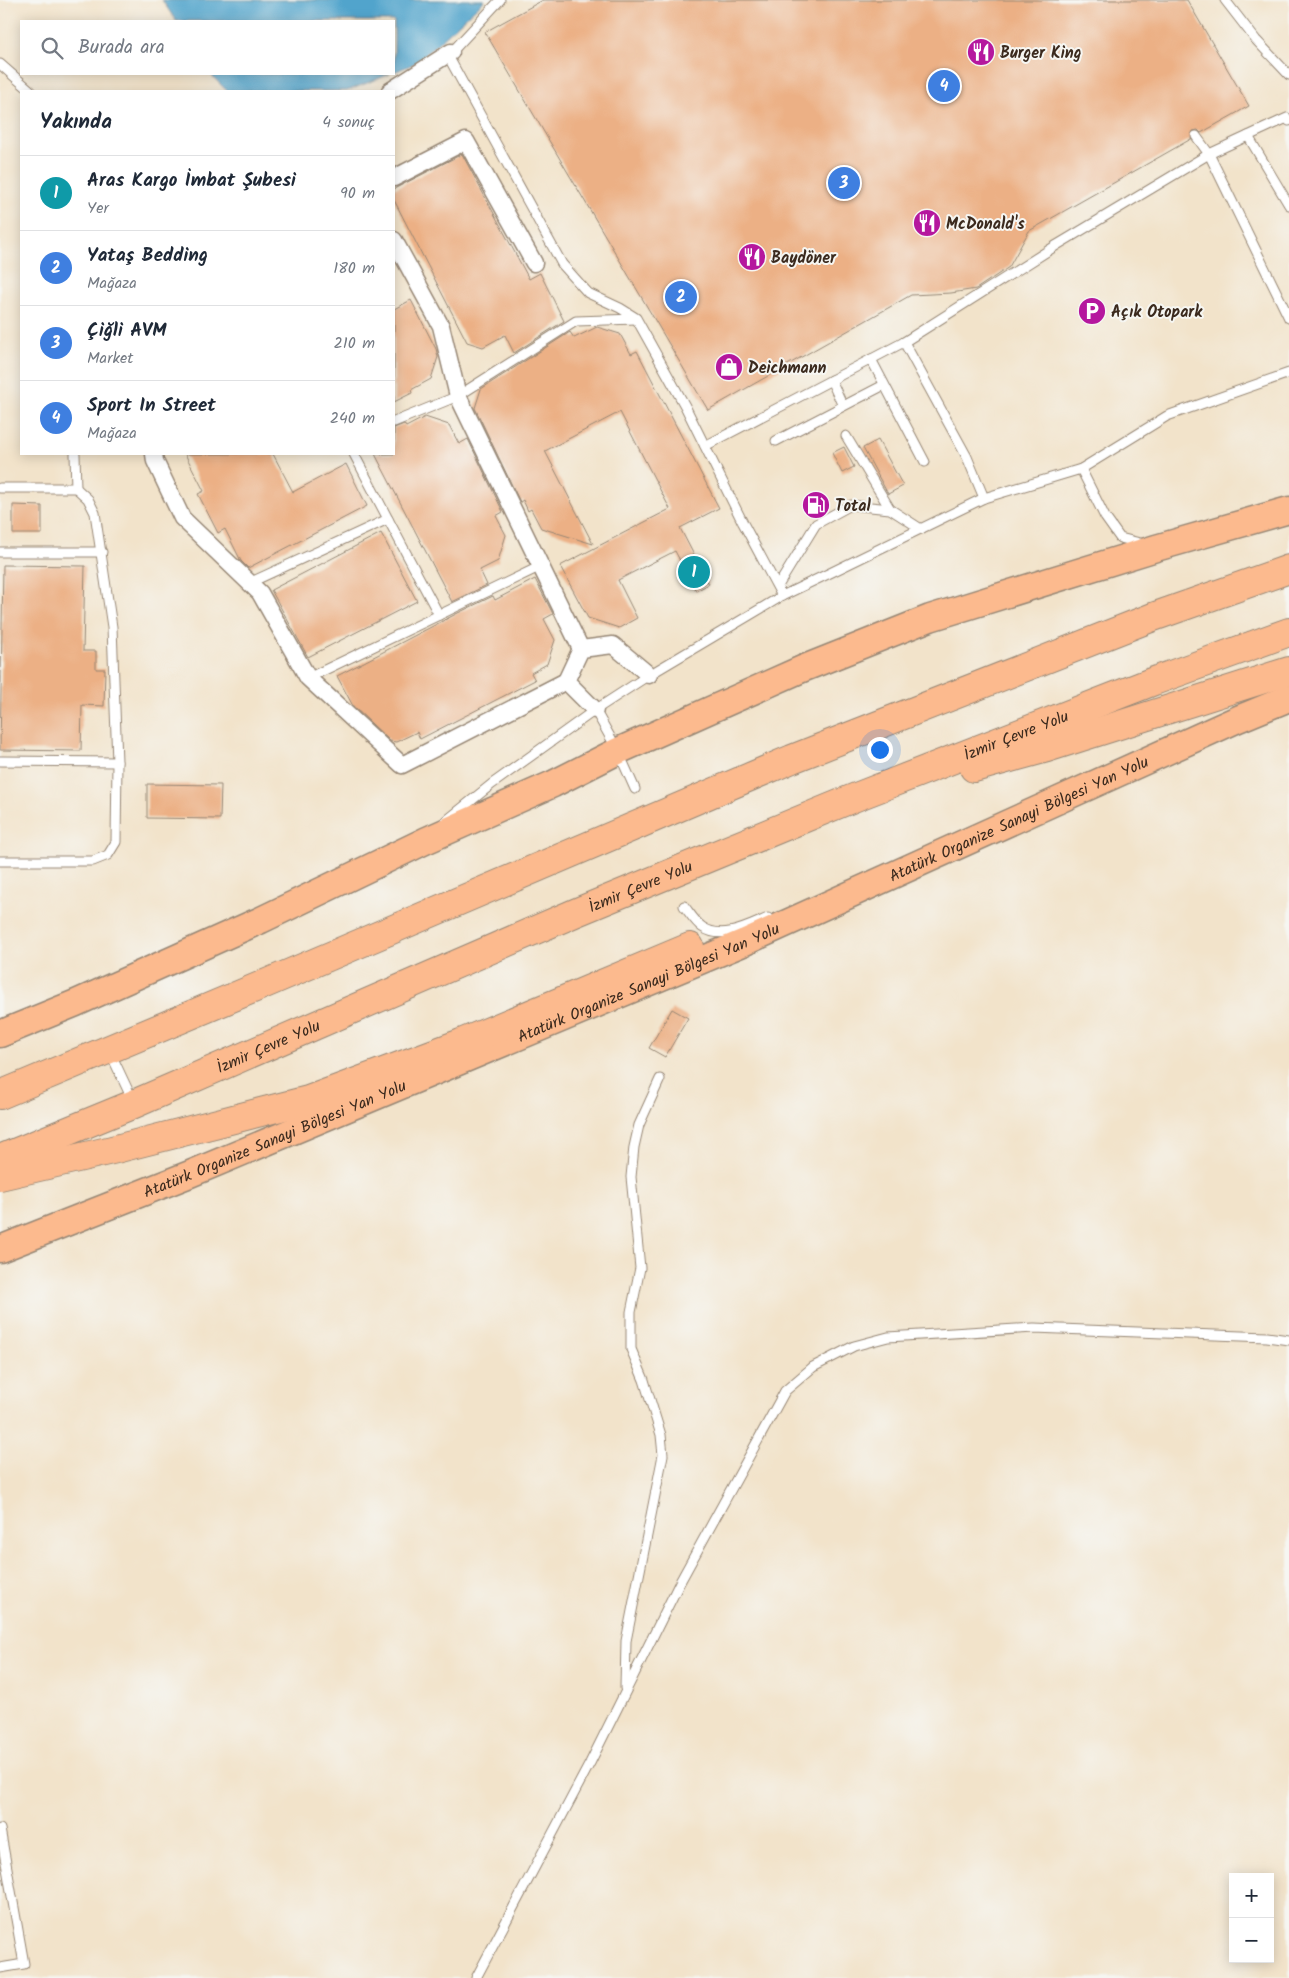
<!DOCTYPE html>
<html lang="tr">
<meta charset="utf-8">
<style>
:root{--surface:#fff;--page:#f6f6f7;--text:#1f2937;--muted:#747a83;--line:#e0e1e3;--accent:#b5179e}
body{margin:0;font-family:Kalam,sans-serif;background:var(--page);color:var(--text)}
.controls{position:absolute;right:15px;bottom:15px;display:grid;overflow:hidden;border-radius:0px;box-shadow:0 2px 12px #0003}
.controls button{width:45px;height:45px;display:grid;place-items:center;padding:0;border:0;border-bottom:1px solid var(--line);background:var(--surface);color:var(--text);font:25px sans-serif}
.you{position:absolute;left:879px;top:749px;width:18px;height:18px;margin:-12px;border:4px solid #fff;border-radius:50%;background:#1a73e8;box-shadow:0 0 0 8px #1a73e833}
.badge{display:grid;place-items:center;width:32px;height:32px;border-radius:50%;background:var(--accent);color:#fff;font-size:16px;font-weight:700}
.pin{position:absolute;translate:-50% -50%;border:2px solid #fff;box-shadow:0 1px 5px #0006}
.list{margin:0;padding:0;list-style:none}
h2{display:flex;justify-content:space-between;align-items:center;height:65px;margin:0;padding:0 20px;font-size:21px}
h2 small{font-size:16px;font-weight:400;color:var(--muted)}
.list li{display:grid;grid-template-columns:32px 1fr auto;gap:15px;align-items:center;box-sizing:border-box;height:75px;padding:0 20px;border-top:1px solid var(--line)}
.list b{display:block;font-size:19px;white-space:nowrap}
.list p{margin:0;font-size:16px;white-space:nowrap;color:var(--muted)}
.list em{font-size:16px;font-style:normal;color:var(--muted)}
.icon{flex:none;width:28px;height:28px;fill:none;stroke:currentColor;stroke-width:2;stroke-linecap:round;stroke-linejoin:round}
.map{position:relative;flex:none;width:1289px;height:1978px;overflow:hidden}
.search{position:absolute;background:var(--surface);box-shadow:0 2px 12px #0003;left:20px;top:20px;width:375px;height:55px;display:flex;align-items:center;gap:12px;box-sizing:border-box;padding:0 18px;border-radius:0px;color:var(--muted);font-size:19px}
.panel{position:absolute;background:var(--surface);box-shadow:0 2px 12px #0003;left:20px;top:90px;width:375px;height:365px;border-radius:0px}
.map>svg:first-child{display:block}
.water{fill:#51a4cc;stroke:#466775}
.building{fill:#ecb085}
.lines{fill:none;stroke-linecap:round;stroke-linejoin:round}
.lane-casing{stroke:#968674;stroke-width:11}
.street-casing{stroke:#968674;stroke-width:19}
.primary-casing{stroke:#968674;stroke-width:29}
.highway-casing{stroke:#968674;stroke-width:30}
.lane{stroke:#fff;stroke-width:9}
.street{stroke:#fff;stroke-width:16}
.primary{stroke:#fcba8e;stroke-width:26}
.highway{stroke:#fcba8e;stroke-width:28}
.labels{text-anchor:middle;stroke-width:4;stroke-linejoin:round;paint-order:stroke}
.poi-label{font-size:16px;font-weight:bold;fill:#3b2a1e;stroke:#f6f6f2;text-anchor:start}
.street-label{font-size:16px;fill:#3b2a1e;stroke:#f6f6f2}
</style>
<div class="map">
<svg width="1289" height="1978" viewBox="0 0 1289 1978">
<rect width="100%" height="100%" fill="#f6f6f2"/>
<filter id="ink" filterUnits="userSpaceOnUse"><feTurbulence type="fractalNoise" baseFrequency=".02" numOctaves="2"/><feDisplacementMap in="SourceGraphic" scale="10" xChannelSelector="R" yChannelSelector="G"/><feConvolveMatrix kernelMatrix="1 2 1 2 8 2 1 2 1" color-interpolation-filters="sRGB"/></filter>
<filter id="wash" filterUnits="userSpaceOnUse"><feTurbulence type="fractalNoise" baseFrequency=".0096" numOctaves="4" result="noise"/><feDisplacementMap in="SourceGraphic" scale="20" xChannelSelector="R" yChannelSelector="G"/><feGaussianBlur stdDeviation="1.12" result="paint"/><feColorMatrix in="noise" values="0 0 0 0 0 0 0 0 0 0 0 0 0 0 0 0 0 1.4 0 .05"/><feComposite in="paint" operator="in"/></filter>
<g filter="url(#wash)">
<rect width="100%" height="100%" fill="#f2e3ca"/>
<g class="water">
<path d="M162,0H485L416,63L394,72V21H176Z"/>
<path d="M210,74H390L347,91H227Z"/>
</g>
<g id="blocks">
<g class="building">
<path d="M543,0H1187L1249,106L1201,133L1198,130L1193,131L1191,139L1029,231L1009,267L976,289L951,293L911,295L708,410L485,32Z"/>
<path d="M462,154L529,279L540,273L564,321L514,353L505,335L483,347L467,342L394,200V189Z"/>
<path d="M411,300L436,349L438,357L431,379L411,390L412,393L394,402V309Z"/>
<path d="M597,327L620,334L631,354L637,351L719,508L680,528L709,584L696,591L675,551L618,580L637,618L619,628L588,618L560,566L670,509L620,412L545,451L593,544L541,528L531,509L528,511L523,500L520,502L475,408L481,389L570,332L574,338Z"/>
<path d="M425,417L449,425L459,444L468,439L503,512L496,516L506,535L498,561L480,570L487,585L452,602L375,454H394V428L404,424L406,427Z"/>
<path d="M878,440L903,486L888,494L863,448Z"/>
<path d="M844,447L854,467L842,473L832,453Z"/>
<path d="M185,454H273L293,492L346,464L367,506L248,568L241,561L225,529L218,533L198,494L204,491Z"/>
<path d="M13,505L42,506V534H13Z"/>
<path d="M381,533L417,601L308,657L271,590Z"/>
<path d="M3,565L85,566L83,651H96V669H105L104,706L82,705L81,751L0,750Z"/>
<path d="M535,579L553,614L544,619L555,640L547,664L531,673L535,680L420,739L417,732L396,742L390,741L353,706L337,676L458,613L493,596L495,600Z"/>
<path d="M147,784L221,785L220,819L147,818Z"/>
<path d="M672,1009L688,1018L665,1057L649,1048Z"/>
</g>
</g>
</g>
<g filter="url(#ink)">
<use href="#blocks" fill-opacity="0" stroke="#968674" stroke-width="1"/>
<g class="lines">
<defs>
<g id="lane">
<path d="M500,0L448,56L562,264L588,293L620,308L636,318L685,406L743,523L782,596"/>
<path d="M1225,0L1256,40L1289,75"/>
<path d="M0,64L31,91"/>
<path d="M1196,136L1209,154L1287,118L1289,121"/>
<path d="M1248,136L1289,205"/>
<path d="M904,342L967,457L984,498"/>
<path d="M871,359L925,462"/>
<path d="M831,380L843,406"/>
<path d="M394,422L458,396L576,321L636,319"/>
<path d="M846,436L890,509"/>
<path d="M776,441L884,385"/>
<path d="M705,446L904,342L1057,245L1209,154L1289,318"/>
<path d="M1081,469L1105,517L1120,538L1144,544"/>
<path d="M0,488H76L75,454"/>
<path d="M388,519L439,615"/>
<path d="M0,552H102"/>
<path d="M249,583L388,519L354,454"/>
<path d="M778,586L816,524L851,505L890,509L921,529"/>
<path d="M308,678L541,566"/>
<path d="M0,761L117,762"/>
<path d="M635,789L618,751L595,710L649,675L782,596L832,572L984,498L1081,469L1167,416L1289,373"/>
<path d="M441,825L492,784L595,710"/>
<path d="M0,861H93L108,855L116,842L117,762L112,627L95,513L88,499L76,488"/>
<path d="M684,906C689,912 695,922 702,927C722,941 749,926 768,918"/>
<path d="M110,1052L133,1101"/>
<path d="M625,1688L626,1641L663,1455L661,1435L644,1380L631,1349V1312L640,1268L631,1177L634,1147L639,1125L660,1079"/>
<path d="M0,1829L24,1964L0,1968"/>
<path d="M476,1978L590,1763L680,1582L785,1391L813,1367L854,1346L888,1337L1034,1328L1267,1337L1289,1340"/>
</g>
<g id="street">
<path d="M390,91L451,52"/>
<path d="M394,178L466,141L534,263"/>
<path d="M394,240L441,326L458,396L581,649"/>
<path d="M154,454L155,461L182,518L260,593L308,678L402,765L566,681"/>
<path d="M595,710L566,681L581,649L613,645L649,675"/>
</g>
<g id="primary">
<path d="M0,1034L76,1003L261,920L425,841L553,784L618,751L802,669L930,618L1156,548L1289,510"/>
<path id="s1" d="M0,1249L190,1174L745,942L1238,719L1289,698"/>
</g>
<g id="highway">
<path d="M974,768L1047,748L1289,671"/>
<path d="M0,1095L267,983L792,759L1153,617L1289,569"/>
<path id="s2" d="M0,1159L134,1104L577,912L856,797L1154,681L1289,632"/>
<path d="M0,1176L112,1150L308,1100L461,1043L690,947"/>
</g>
</defs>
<use href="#lane" class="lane-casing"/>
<use href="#street" class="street-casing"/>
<use href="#primary" class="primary-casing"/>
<use href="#highway" class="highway-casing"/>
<use href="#lane" class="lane"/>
<use href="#street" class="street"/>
<use href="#primary" class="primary"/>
<use href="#highway" class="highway"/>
</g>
</g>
<defs>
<symbol id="restaurant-disc" viewBox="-11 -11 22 22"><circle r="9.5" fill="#b5179e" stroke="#f6f6f2"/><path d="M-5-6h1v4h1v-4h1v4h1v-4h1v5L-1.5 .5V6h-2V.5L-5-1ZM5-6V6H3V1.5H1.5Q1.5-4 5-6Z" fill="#fff"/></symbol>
<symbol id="parking-disc" viewBox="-11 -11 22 22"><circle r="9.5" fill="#b5179e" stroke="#f6f6f2"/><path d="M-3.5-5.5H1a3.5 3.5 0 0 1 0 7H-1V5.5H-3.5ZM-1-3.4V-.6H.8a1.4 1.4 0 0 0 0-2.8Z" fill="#fff"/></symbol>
<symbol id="shop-disc" viewBox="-11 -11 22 22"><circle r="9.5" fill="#b5179e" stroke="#f6f6f2"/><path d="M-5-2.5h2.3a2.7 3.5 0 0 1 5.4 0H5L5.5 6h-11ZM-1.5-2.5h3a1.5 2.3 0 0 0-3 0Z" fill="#fff"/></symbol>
<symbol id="fuel-disc" viewBox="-11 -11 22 22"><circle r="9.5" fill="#b5179e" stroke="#f6f6f2"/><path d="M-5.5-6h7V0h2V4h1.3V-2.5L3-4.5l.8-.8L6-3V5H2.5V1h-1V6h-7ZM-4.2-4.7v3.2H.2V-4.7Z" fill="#fff"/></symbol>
</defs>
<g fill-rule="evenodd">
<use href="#restaurant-disc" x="965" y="36" width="32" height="32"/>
<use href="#restaurant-disc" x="911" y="207" width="32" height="32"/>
<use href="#restaurant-disc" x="736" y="241" width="32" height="32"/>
<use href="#parking-disc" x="1076" y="295" width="32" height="32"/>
<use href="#shop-disc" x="713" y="351" width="32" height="32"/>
<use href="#fuel-disc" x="800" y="489" width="32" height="32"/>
</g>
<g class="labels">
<g class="poi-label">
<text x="1000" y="58">Burger King</text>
<text x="946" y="229">McDonald's</text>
<text x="771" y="263">Baydöner</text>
<text x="1111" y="317">Açık Otopark</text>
<text x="748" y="373">Deichmann</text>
<text x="835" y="511">Total</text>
</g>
<g class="street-label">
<text dy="6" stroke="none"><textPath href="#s2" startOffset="1101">İzmir Çevre Yolu</textPath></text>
<text dy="6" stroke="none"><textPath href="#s1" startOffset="1106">Atatürk Organize Sanayi Bölgesi Yan Yolu</textPath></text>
<text dy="6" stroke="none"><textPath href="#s2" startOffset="696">İzmir Çevre Yolu</textPath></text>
<text dy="6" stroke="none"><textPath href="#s1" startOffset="701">Atatürk Organize Sanayi Bölgesi Yan Yolu</textPath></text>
<text dy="6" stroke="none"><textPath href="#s2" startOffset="291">İzmir Çevre Yolu</textPath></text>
<text dy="6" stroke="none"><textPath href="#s1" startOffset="296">Atatürk Organize Sanayi Bölgesi Yan Yolu</textPath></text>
</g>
</g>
</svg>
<div class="controls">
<button>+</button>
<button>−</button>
</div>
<div class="you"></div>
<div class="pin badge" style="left:694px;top:572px;background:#0f9aa8">1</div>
<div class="pin badge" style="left:681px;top:297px;background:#3f7fe0">2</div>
<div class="pin badge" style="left:844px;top:183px;background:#3f7fe0">3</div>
<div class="pin badge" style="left:944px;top:86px;background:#3f7fe0">4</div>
<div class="search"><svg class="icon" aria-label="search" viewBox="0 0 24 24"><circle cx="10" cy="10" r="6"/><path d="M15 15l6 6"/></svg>Burada ara</div>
<section class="panel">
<h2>Yakında<small>4 sonuç</small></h2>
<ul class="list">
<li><span class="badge" style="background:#0f9aa8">1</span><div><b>Aras Kargo İmbat Şubesi</b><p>Yer</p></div><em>90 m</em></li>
<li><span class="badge" style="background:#3f7fe0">2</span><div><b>Yataş Bedding</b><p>Mağaza</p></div><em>180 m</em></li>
<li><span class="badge" style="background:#3f7fe0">3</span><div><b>Çiğli AVM</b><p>Market</p></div><em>210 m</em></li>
<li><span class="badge" style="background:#3f7fe0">4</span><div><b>Sport In Street</b><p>Mağaza</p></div><em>240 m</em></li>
</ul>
</section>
</div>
